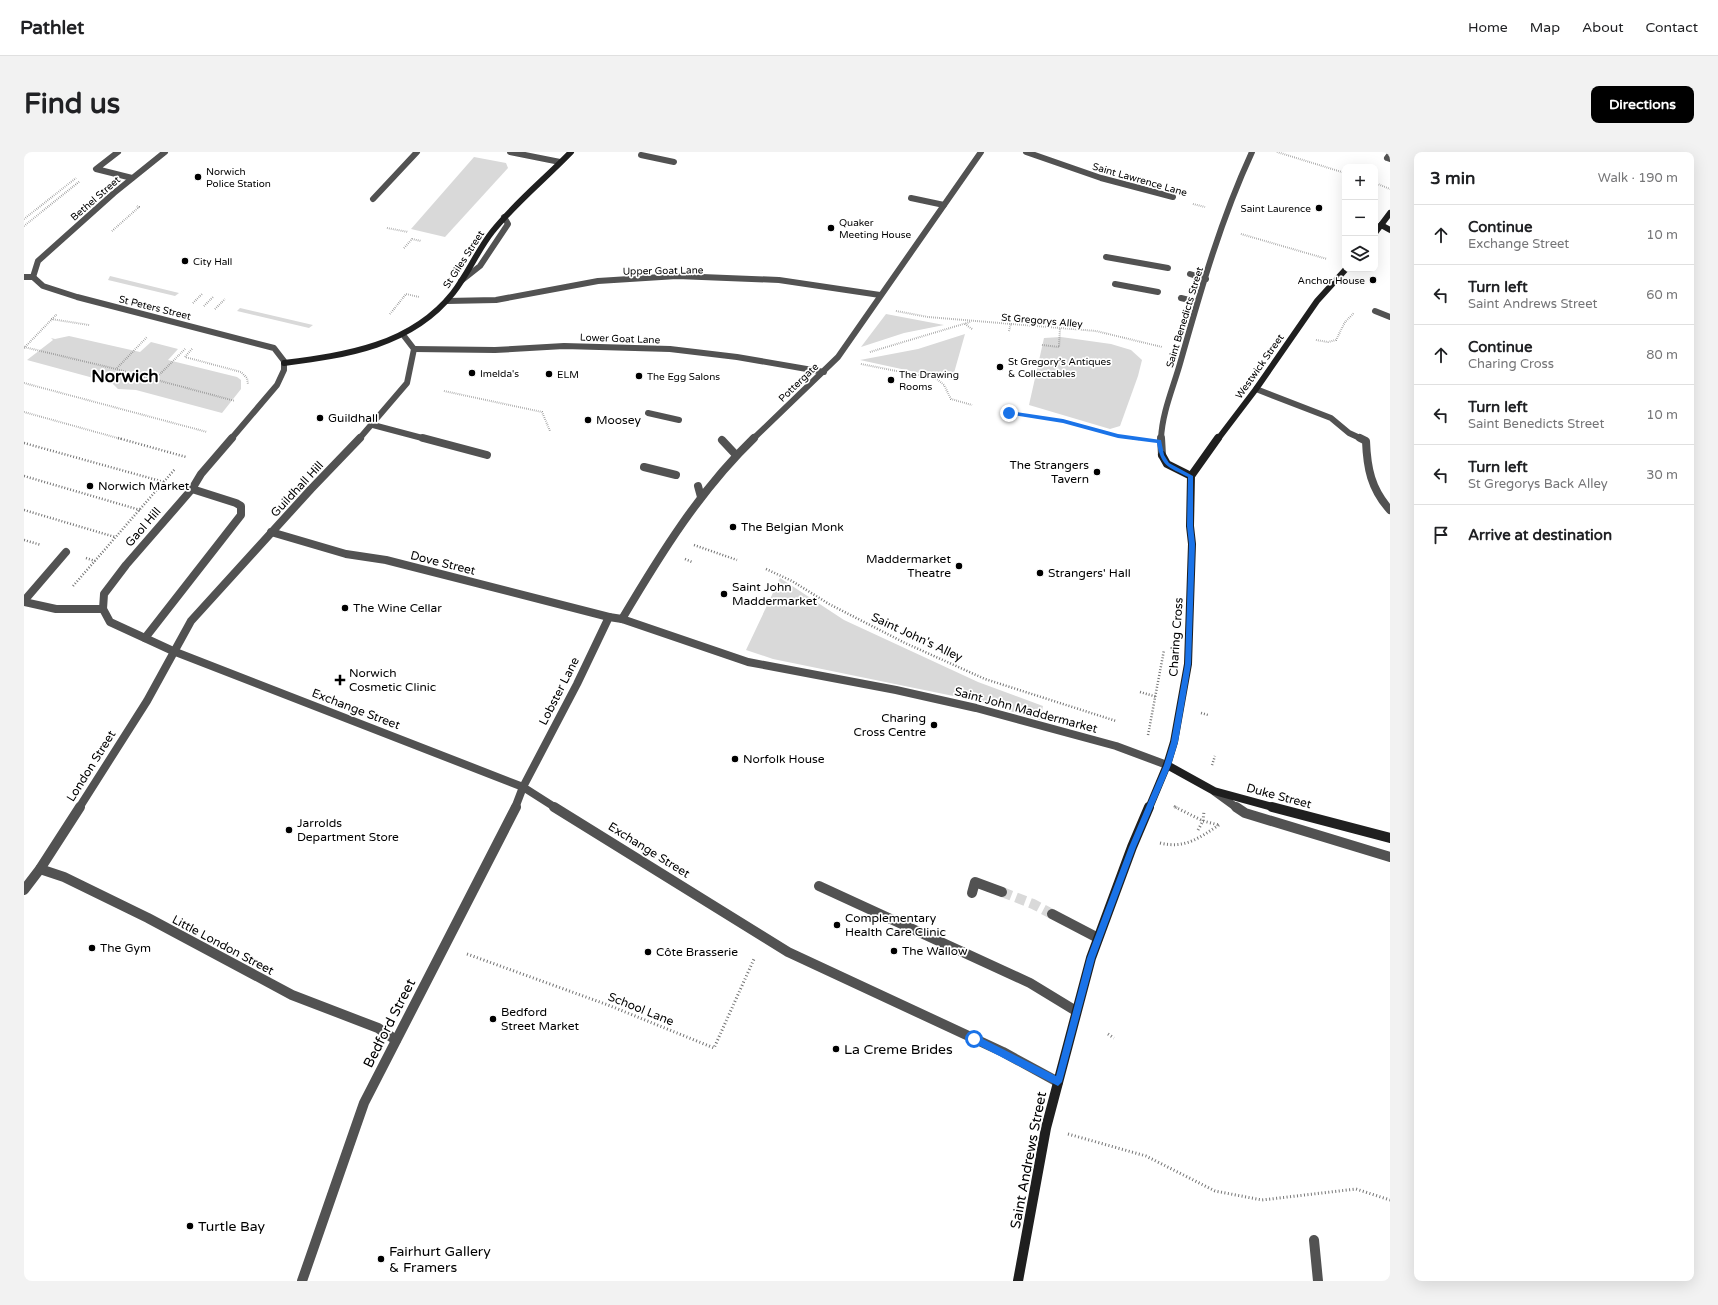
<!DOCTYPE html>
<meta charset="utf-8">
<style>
:root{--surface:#fff;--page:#f2f2f2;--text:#202124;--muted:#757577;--line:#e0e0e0;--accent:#000}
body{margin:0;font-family:"Varela Round",sans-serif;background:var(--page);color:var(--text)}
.controls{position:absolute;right:12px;top:12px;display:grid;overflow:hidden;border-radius:8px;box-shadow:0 4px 16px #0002}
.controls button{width:36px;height:36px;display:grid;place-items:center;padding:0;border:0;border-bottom:1px solid var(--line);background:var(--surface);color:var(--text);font:20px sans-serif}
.stop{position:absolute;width:12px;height:12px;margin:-9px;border:3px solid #1a73e8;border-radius:50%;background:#fff}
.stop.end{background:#1a73e8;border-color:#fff;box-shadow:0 1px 4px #0008}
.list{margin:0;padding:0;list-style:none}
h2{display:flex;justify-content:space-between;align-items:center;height:52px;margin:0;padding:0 16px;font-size:17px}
h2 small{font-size:13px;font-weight:400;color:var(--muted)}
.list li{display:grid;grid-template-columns:26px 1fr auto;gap:12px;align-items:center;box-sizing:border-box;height:60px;padding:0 16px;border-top:1px solid var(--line)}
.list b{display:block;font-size:15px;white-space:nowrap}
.list p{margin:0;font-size:13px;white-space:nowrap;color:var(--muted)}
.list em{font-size:13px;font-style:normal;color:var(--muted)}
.icon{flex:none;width:22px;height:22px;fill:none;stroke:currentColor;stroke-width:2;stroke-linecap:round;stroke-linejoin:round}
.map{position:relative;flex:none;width:1366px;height:1129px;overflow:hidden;border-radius:8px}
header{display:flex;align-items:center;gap:24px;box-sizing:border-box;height:56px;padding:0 20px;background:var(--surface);border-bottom:1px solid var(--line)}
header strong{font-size:19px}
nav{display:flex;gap:22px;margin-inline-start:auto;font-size:14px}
.intro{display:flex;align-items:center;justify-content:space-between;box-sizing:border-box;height:96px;padding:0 24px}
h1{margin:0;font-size:28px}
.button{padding:10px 18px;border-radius:8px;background:var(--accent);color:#fff;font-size:14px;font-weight:700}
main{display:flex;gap:24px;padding:0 24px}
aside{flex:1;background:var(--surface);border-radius:8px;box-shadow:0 4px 16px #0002}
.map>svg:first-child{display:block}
.green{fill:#d9d9d9}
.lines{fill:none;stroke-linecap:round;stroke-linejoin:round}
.street-tunnel{stroke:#d9d9d9;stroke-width:10;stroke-dasharray:10 5;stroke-linecap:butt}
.path-far2{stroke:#747474;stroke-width:2;stroke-dasharray:0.5 1.5;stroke-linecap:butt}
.path-far1{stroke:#747474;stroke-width:2.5;stroke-dasharray:1 2;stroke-linecap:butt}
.path{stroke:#747474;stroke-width:3;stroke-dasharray:1 2.5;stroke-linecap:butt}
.lane-far2{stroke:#525252;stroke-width:6}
.lane-far1{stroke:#525252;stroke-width:8}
.lane{stroke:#525252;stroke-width:10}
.street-far2{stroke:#525252;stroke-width:6}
.street-far1{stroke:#525252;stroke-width:8}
.street{stroke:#525252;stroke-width:10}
.secondary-far2{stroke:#1f1f1f;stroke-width:6}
.secondary-far1{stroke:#1f1f1f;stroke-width:8}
.secondary{stroke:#1f1f1f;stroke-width:10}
.route{fill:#1a73e8}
.poi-dot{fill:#000;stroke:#fff;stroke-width:1.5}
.labels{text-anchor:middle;stroke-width:3.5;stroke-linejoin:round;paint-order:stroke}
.far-poi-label{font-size:10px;fill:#000;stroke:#fff;text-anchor:start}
.far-street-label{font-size:10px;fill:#000;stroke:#fff}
.poi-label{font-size:12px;fill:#000;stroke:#fff;text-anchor:start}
.street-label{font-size:12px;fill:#000;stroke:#fff}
.near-street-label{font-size:14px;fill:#000;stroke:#fff}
.near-poi-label{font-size:14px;fill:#000;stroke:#fff;text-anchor:start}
.far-town-label{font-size:17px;font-weight:bold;fill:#000;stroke:#fff}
</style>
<header>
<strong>Pathlet</strong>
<nav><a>Home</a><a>Map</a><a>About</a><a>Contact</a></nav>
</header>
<div class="intro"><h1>Find us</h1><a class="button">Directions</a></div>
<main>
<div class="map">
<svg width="1366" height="1129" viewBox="0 0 1366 1129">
<rect width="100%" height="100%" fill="#fff"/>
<g class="green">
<path d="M450,5L482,11L484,16L421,85L387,77Z"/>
<path d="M86,124L155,141L151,144L84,128Z"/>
<path d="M216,156L289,173L285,176L213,159Z"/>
<path d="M862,162L920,173L880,181L837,195Z"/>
<path d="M941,182L928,228L836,208L894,197Z"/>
<path d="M45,184L116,200L127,190L154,197L144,208L213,225L217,228V237L198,261L112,238L94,237L88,231L3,208L29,188L27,186L31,187Z"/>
<path d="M1037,185L1087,192L1107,198L1118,208L1114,224L1096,274L1086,277L1005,253L1020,186Z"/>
<path d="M756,426L820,468L954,530L1019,554L1016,568L949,548L749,507L722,498Z"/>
</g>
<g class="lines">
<path class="street-tunnel" d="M978,740L1009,752L1028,762"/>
<g class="path-far2">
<path d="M1253,0L1321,21"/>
<path d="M1351,31L1366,37"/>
<path d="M1169,52L1181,55"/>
<path d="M0,67L52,26"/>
<path d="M0,74L56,29"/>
<path d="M363,76L384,80"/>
<path d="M88,79L115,55L113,54"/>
<path d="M1217,82L1303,107"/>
<path d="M380,96L388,87L397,89"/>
<path d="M169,151L178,142"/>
<path d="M180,154L189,145"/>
<path d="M191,157L201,147"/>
<path d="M872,159L904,165L1072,179L1138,195"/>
<path d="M366,162L382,142L395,145"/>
<path d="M27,167L65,173"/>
<path d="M941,172L948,177"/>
<path d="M985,179L987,171"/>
<path d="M1292,188L1304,190L1312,188L1321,170L1330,161"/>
<path d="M1018,193L1035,195L1036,176"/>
<path d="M0,195L92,217L211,249"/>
<path d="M0,196L33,162"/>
<path d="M168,197L161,205L217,220L223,226L224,232"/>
<path d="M846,200L946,170"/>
<path d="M837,212L913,227L920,233L927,247L948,253"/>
<path d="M93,216L123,185"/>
<path d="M131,227L162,196"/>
<path d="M0,231L183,280"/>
<path d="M420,239L518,260L526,279"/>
<path d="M0,260L97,287"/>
<path d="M985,261L1039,269L1094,284L1115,287"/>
</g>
<g class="path-far1">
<path d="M94,286L162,305"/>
<path d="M1108,286L1115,287"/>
<path d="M0,291L140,330"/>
<path d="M0,324L116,358"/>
<path d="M0,358L91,385"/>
<path d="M0,388L17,393"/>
<path d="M670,393L713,408"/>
<path d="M62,406L71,409"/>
<path d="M661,407L668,410"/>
<path d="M742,417L768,429L805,452L881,491L961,527L1092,569"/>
<path d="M49,434L151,317"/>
<path d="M1116,540L1133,545"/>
<path d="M1177,561L1184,563"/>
<path d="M1124,583L1140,498"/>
<path d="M1188,613L1191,604"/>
<path d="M1150,654L1153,656"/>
</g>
<g class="path">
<path d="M1151,655L1179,669L1195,673"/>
<path d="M1174,678L1179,669L1180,659"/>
<path d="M1136,691C1161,697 1175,686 1195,673"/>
<path d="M443,802L584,853L690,896L730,807"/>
<path d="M1084,882L1090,886"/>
<path d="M1044,982L1122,1004L1191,1039L1238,1048L1332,1037L1366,1048"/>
</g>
<g class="lane-far2">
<path d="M94,0L72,17L108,26"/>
<path d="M486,0L536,10"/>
<path d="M1366,2L1363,6L1366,7"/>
<path d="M617,3L650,10"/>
<path d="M887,46L920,53"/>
<path d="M349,47L393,0"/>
<path d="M1082,105L1144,116"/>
<path d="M1166,122L1182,127"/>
<path d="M437,129L456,114L484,72L480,65"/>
<path d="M1091,132L1134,140"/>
<path d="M1157,146L1173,150"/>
<path d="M1232,237L1307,266L1325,281L1338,287"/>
<path d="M624,261L655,268"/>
</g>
<g class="lane-far1">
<path d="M1336,286L1342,289C1343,316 1347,337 1366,358"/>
<path d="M698,288L712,303"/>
<path d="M620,315L652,323"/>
<path d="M674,334L677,345"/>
<path d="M121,486L217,363V354L212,351L168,337"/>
<path d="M1191,640L1213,656"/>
</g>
<g class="lane">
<path d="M1212,655L1221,661L1366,705"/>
<path d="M795,734L1006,831L1052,859"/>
<path d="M1290,1088L1294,1129"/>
</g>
<g class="street-far2">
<path d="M1002,0L1077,26L1149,45"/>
<path d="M0,125H9"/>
<path d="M9,125L19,134L53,145L250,196L260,209V218L253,233L207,287"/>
<path d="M9,125L14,109L90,41L141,0"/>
<path d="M423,149L472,148L574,129L653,124L755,128L856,143"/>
<path d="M1351,159L1366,165"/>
<path d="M390,197L471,198L540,194L646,197L713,205L800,220"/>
<path d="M349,273L402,287"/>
<path d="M335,287L383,231L390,197L380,184"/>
<path d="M729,287L814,205L957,0"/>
<path d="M1137,287C1138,260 1150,234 1157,208C1177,137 1197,67 1228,0"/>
</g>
<g class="street-far1">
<path d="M208,286L177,322L168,337L102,413L80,442L79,457L86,470L149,499L499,635L532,656"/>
<path d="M399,286L463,303"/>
<path d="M1137,286L1138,303"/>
<path d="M247,380L322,402L362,408L585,465"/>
<path d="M0,449L42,400"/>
<path d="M0,450L32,457H79"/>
<path d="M598,467C636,403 676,338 730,286"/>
<path d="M55,656L123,549L167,469L287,337L336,286"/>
<path d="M491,656L499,635L553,532L585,465L598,467L724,510L872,538L952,556L1092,594L1143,613"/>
</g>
<g class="street">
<path d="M530,655L764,800L979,900L1034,930"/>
<path d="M16,717L40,725L124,766L268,843L354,876L372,888"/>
<path d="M0,738L16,717L56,655"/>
<path d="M948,741L951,730L978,740"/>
<path d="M1028,762L1074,786"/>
<path d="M278,1129L340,951L492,655"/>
</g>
<g class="secondary-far2">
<path d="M1357,73L1366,78"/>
<path d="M1351,81L1366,61"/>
<path d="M260,211C322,203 387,194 429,141C444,122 453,99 468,80C491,51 521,27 547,0"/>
<path d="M1194,287L1232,237L1293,149L1322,117"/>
</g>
<g class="secondary-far1">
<path d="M1138,303L1143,312L1167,324"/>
<path d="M1143,613L1190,639L1252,656"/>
<path d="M1125,656L1143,613L1150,590L1164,512L1168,392L1166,374L1167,324L1194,286"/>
</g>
<g class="secondary">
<path d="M1248,655L1366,686"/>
<path d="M994,1129L1022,976L1067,806L1108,695L1125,655"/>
</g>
</g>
<path class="route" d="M985,259L1039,267L1094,282L1137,288L1140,303L1145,311L1169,324V374L1171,392L1167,512L1154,590L1147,613L1112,695L1071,806L1038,930L1034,934L948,890L946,887L948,884H953L1032,924L1063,806L1105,695L1140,613L1147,590L1161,512L1165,392L1163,374L1164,325C1144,315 1137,314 1133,291L1094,286L1039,271L983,262Z"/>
<g class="poi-dot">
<circle cx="174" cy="25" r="4"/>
<circle cx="1295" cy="56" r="4"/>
<circle cx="807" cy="76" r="4"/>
<circle cx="161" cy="109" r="4"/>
<circle cx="1349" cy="128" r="4"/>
<circle cx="976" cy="215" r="4"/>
<circle cx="448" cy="221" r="4"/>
<circle cx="525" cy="222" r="4"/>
<circle cx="615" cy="224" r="4"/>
<circle cx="867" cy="228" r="4"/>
<circle cx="296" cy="266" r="4"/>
<circle cx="564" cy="268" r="4"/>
<circle cx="1073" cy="320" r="4"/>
<circle cx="66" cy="334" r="4"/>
<circle cx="709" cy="375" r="4"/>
<circle cx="935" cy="414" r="4"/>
<circle cx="1016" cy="421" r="4"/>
<circle cx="700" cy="442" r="4"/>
<circle cx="321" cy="456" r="4"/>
<path d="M314 522h4v4h4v4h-4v4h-4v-4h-4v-4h4z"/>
<circle cx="910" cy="573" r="4"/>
<circle cx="711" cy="607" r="4"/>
<circle cx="265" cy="678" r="4"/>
<circle cx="813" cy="773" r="4"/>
<circle cx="68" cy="796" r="4"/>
<circle cx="870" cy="799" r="4"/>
<circle cx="624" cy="800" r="4"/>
<circle cx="469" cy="867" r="4"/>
<circle cx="812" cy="897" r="4"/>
<circle cx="166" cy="1074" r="4"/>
<circle cx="357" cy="1107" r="4"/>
</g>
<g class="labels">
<g class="far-poi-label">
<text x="182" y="23">Norwich<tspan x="182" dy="12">Police Station</tspan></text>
<text x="1287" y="60" text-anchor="end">Saint Laurence</text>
<text x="815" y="74">Quaker<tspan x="815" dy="12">Meeting House</tspan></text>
<text x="169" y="113">City Hall</text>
<text x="1341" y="132" text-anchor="end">Anchor House</text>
<text x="984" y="213">St Gregory’s Antiques<tspan x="984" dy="12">&amp; Collectables</tspan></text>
<text x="456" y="225">Imelda's</text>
<text x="533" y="226">ELM</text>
<text x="875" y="226">The Drawing<tspan x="875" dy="12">Rooms</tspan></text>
<text x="623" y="228">The Egg Salons</text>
</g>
<g class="far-street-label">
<text transform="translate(1116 27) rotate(16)" y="4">Saint Lawrence Lane</text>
<text transform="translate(71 46) rotate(-41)" y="4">Bethel Street</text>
<text transform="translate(439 107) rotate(-57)" y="4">St Giles Street</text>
<text transform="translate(639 118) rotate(-1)" y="4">Upper Goat Lane</text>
<text transform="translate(131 155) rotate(14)" y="4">St Peters Street</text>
<text transform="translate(1160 165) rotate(-73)" y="4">Saint Benedicts Street</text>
<text transform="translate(1018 168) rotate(5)" y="4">St Gregorys Alley</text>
<text transform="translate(596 186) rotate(2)" y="4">Lower Goat Lane</text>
<text transform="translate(1235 214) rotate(-55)" y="4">Westwick Street</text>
<text transform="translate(774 230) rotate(-44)" y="4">Pottergate</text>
</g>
<g class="poi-label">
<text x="304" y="270">Guildhall</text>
<text x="572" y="272">Moosey</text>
<text x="1065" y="317" text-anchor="end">The Strangers<tspan x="1065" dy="14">Tavern</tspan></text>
<text x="74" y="338">Norwich Market</text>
<text x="717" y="379">The Belgian Monk</text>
<text x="927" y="411" text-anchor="end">Maddermarket<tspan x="927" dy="14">Theatre</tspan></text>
<text x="1024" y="425">Strangers' Hall</text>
<text x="708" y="439">Saint John<tspan x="708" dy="14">Maddermarket</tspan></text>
<text x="329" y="460">The Wine Cellar</text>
<text x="325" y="525">Norwich<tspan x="325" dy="14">Cosmetic Clinic</tspan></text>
<text x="902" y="570" text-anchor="end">Charing<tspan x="902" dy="14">Cross Centre</tspan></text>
<text x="719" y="611">Norfolk House</text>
<text x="273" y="675">Jarrolds<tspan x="273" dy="14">Department Store</tspan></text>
<text x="821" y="770">Complementary<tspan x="821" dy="14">Health Care Clinic</tspan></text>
<text x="76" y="800">The Gym</text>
<text x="878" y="803">The Wallow</text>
<text x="632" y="804">Côte Brasserie</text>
<text x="477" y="864">Bedford<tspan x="477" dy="14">Street Market</tspan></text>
</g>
<g class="street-label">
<text transform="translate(273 337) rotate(-47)" y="4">Guildhall Hill</text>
<text transform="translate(119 375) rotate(-49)" y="4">Gaol Hill</text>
<text transform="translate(419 411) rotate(14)" y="4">Dove Street</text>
<text transform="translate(893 485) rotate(25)" y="4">Saint John's Alley</text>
<text transform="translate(1152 485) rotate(-86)" y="4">Charing Cross</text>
<text transform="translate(535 539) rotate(-63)" y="4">Lobster Lane</text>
<text transform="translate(332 557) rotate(21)" y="4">Exchange Street</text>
<text transform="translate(1002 558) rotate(15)" y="4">Saint John Maddermarket</text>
<text transform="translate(67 614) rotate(-58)" y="4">London Street</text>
<text transform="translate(1255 644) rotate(15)" y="4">Duke Street</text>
<text transform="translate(625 698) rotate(32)" y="4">Exchange Street</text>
<text transform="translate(199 793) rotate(28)" y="4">Little London Street</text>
<text transform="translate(617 857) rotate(22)" y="4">School Lane</text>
</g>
<g class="near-street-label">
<text transform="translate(365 871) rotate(-63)" y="5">Bedford Street</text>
<text transform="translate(1004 1008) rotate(-79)" y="5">Saint Andrews Street</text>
</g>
<g class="near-poi-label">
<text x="820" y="902">La Creme Brides</text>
<text x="174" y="1079">Turtle Bay</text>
<text x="365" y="1104">Fairhurt Gallery<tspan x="365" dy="16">&amp; Framers</tspan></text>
</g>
<g class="far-town-label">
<text x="101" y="230">Norwich</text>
</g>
</g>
</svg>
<div class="controls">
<button>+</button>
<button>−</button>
<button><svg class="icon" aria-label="layers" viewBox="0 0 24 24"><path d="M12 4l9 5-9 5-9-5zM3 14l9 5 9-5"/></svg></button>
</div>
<div class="stop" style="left:950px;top:887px"></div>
<div class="stop end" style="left:985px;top:261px"></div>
</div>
<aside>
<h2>3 min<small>Walk · 190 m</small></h2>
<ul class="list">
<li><svg class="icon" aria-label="ahead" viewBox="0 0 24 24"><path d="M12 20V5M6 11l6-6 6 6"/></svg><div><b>Continue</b><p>Exchange Street</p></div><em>10 m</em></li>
<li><svg class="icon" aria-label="left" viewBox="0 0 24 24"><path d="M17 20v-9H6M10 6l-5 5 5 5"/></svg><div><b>Turn left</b><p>Saint Andrews Street</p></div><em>60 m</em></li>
<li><svg class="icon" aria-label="ahead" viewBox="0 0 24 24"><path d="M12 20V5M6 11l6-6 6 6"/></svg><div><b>Continue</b><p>Charing Cross</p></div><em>80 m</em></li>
<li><svg class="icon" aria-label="left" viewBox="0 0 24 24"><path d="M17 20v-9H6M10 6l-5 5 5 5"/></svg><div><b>Turn left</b><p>Saint Benedicts Street</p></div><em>10 m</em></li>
<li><svg class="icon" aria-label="left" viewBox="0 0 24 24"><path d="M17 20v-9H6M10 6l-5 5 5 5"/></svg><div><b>Turn left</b><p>St Gregorys Back Alley</p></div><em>30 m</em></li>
<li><svg class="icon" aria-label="arrive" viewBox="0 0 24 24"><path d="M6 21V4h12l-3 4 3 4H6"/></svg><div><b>Arrive at destination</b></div></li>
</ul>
</aside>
</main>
